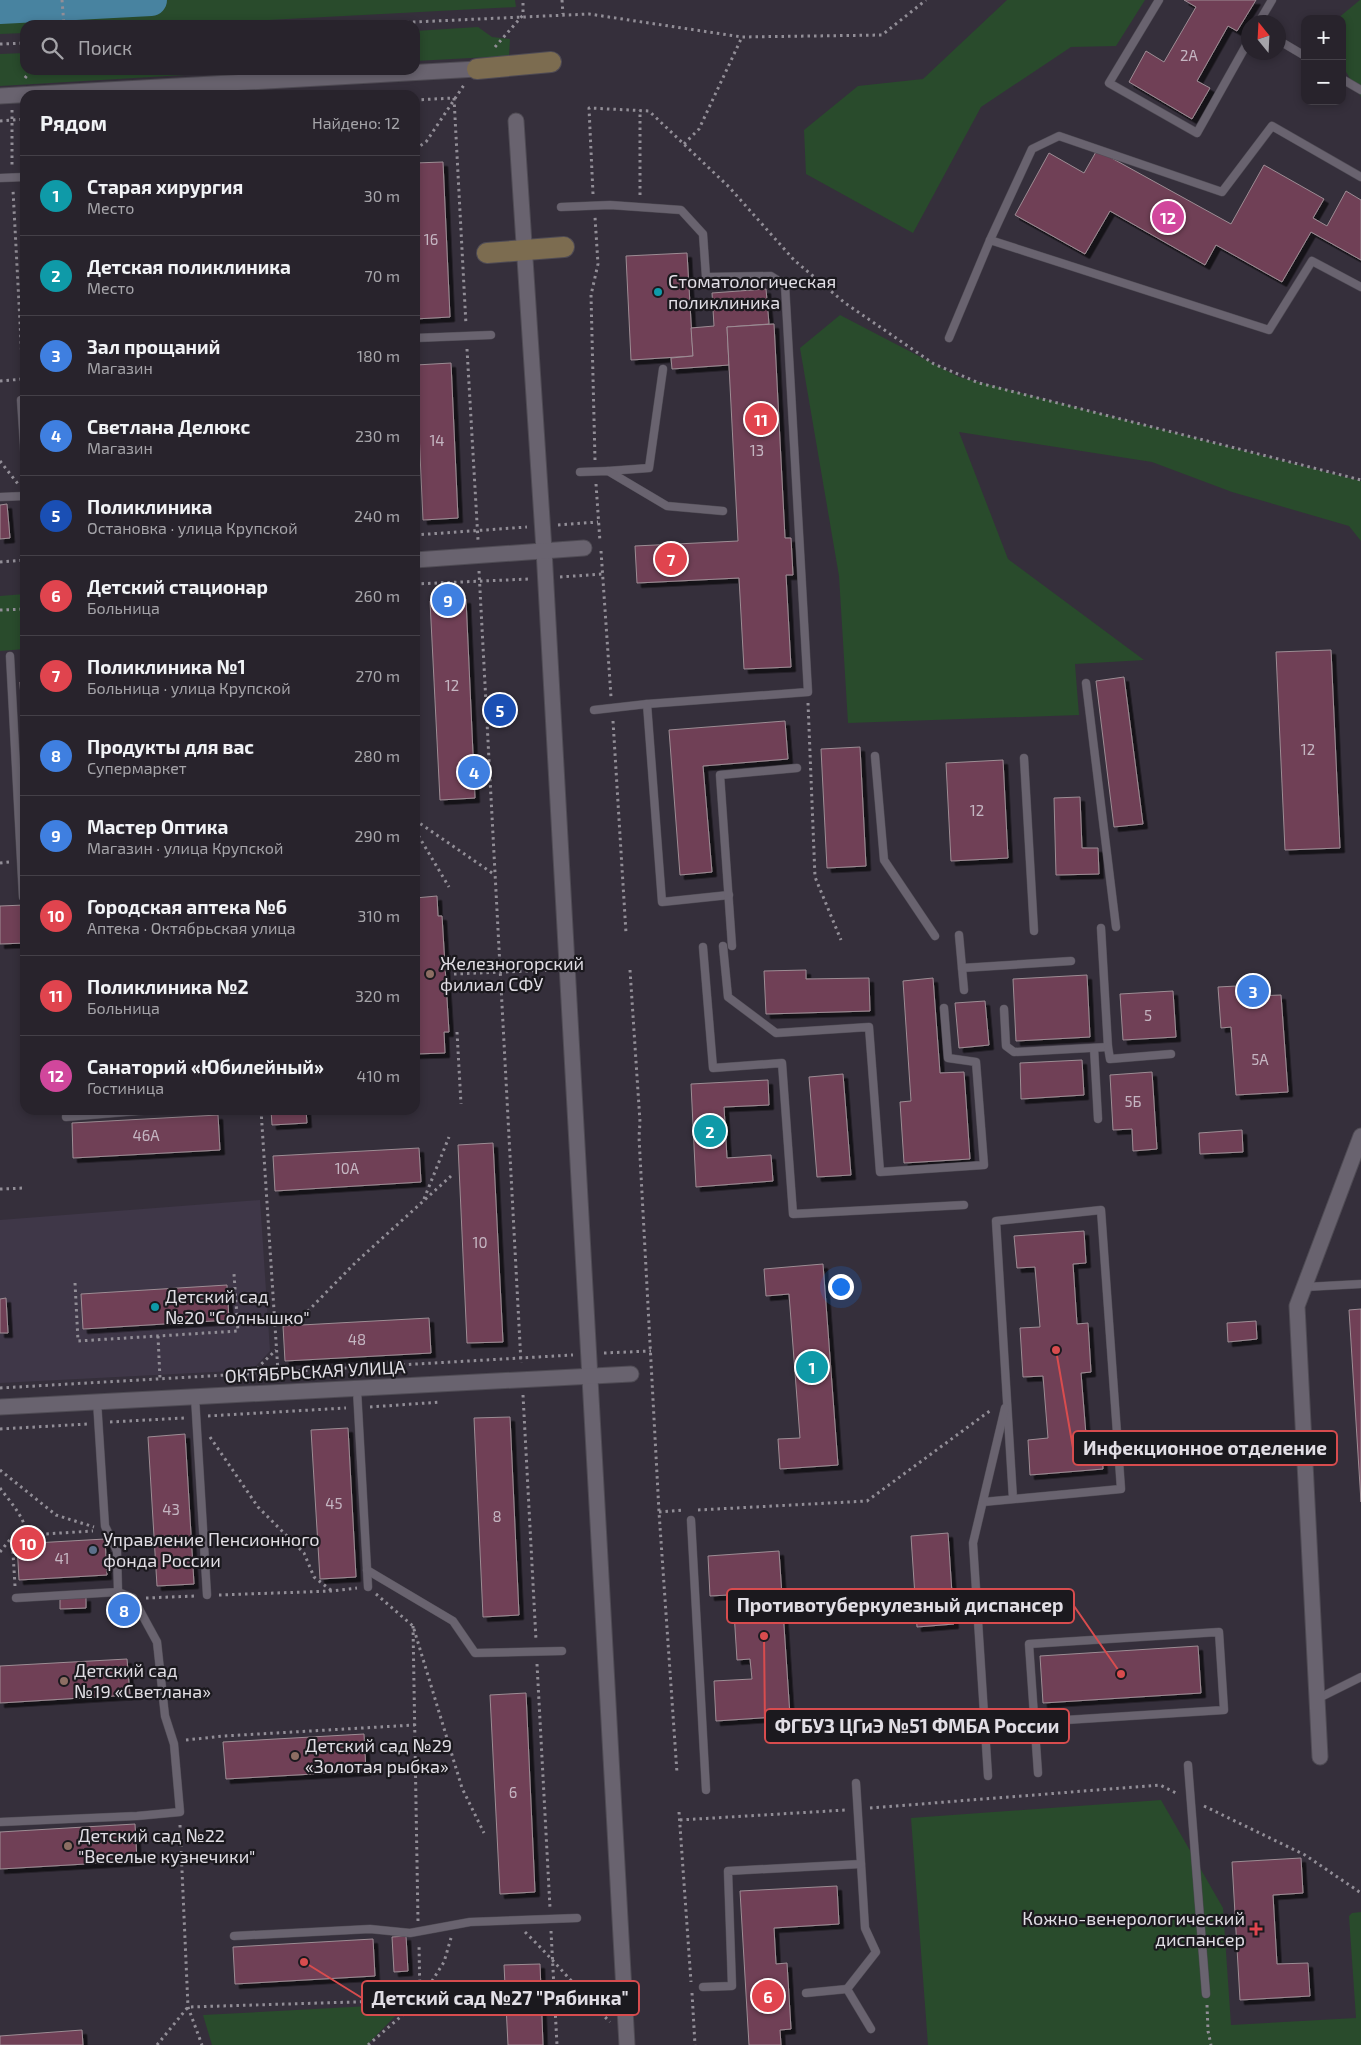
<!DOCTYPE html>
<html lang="ru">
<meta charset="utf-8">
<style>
:root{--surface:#28232c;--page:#342f38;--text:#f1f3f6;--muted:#a5a4a9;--line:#444048;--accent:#ea580c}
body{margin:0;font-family:"Exo 2",sans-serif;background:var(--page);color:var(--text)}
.controls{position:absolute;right:15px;top:15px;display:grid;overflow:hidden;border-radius:10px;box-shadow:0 2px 8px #0003}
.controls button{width:45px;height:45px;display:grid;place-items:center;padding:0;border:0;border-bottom:1px solid var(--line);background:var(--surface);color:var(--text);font:25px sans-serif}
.compass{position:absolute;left:1241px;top:15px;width:45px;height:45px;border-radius:50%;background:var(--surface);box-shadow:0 2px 8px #0003;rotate:342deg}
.you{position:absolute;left:840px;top:1286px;width:18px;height:18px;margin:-12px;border:4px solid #fff;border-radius:50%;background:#1a73e8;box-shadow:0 0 0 8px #1a73e833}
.badge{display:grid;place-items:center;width:32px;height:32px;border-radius:50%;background:var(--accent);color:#fff;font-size:16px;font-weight:700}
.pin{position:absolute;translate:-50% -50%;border:2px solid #fff;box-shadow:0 1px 5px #0006}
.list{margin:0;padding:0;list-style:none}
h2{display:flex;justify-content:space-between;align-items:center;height:65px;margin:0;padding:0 20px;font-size:21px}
h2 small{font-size:16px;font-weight:400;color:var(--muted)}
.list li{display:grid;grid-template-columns:32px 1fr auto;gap:15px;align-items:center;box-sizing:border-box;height:80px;padding:0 20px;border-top:1px solid var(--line)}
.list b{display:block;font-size:19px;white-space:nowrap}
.list p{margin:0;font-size:16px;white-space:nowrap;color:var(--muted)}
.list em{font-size:16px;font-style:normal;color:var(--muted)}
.icon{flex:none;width:28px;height:28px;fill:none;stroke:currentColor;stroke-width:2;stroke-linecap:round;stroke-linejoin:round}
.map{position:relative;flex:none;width:1361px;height:2045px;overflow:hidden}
.search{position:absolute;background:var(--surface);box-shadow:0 2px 8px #0003;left:20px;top:20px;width:400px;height:55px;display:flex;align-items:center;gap:12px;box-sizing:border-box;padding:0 18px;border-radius:15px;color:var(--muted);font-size:19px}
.panel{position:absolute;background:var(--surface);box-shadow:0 2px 8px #0003;left:20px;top:90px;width:400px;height:1025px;border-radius:15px}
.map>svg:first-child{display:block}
.built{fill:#3f3748}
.green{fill:#294b2c}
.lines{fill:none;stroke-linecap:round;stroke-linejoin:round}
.river{stroke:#4883a0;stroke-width:32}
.building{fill:#703f57;stroke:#9d8d94;filter:url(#shadow)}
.lane-casing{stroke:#4f4b54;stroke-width:9}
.street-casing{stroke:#4f4b54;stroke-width:17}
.secondary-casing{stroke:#4f4b54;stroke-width:22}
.path{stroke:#928e97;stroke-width:3;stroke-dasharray:2.5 4;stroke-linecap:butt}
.lane{stroke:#69636f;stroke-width:8}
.street{stroke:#69636f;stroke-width:15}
.secondary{stroke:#7c6c50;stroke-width:20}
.culture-dot{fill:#0f9aa8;stroke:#1b191e;stroke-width:2}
.education-dot{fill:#8d6e63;stroke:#1b191e;stroke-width:2}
.service-dot{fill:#5c6f8a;stroke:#1b191e;stroke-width:2}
.health-dot{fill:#e0444e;stroke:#1b191e;stroke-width:2}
.labels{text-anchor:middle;stroke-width:4.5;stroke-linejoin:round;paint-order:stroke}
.number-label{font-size:15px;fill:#c5b6c2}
.poi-label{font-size:18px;fill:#e1dee5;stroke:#1b191e;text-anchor:start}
.street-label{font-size:18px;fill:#e1dee5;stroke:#1b191e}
.leader{fill:none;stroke:#d84c4e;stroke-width:2}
.callout-dot{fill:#d84c4e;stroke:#1b191e;stroke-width:2}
.callout{fill:#1b191e;stroke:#d84c4e;stroke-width:2}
.callout-label{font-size:19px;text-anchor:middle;font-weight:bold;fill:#e1dee5}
</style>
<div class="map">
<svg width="1361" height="2045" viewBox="0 0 1361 2045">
<defs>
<filter id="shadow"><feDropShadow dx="4.5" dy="4.5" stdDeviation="0" flood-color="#0009"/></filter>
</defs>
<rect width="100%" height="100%" fill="#352f3b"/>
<path class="built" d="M260,1200L270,1351L252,1370L0,1383V1220Z"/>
<g class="green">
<path d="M0,0H515L516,7L172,25H25V33L0,34Z"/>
<path d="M1007,0H1145L1116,46L1071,47L981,107L913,233L806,174L804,130L858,86L923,79Z"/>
<path d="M1360,0H1361V97L1342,65V19H1337Z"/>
<path d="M478,27L492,37L510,39L509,56L415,61V31Z"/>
<path d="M25,53V70H268L0,86V54Z"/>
<path d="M840,315L959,377L1361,481V541L1349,526L1232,492L1152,462L959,432L1008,559L1144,660L1075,664L1079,715L848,723L839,576L800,348Z"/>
<path d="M25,594V649L0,651V596Z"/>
<path d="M1161,1800L1223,1908L1231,2025L1356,2018L1349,1916L1352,1913L1361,1912V2045H928L911,1818Z"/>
<path d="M407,2004L367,2045H212L203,2015Z"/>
</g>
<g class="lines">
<path class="river" d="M0,8L151,0"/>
</g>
<g class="building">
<path d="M1184,0H1256L1237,31L1228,26L1197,81L1210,88L1192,119L1129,82L1146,51L1164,62L1196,7Z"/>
<path d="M1097,150L1231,224L1264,165L1324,199L1313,218L1327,226L1346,191L1361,200V260L1311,232L1282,282L1216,245L1205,265L1110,211L1085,254L1015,215L1049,153L1084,173Z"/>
<path d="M443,162L450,317L415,319V163Z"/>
<path d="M687,253L693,356L631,360L626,256Z"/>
<path d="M766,289L769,324L727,327L729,365L672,369L671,358L693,356L691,328L714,326L712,293Z"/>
<path d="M774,324L785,538H791L793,575H786L791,667L744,669L739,578L637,583L635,546L738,541L727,327Z"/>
<path d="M451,363L458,518L423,520L416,365Z"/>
<path d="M7,504L10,538L0,539V505Z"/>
<path d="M466,599L475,798L440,800L430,601Z"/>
<path d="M1331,650L1340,848L1285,850L1276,652Z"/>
<path d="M1124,677L1143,824L1114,827L1096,681Z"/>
<path d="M20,682H25V766Z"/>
<path d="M785,721L788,759L703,766L712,872L680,875L669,730Z"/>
<path d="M860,747L866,866L827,868L821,749Z"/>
<path d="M1003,760L1008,858L951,861L946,763Z"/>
<path d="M1080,797L1082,848H1098L1099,874L1056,875L1054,798Z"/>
<path d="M437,896L438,916H442L449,1032H444L445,1053L415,1054V898Z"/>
<path d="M25,905V943L0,944V906Z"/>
<path d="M806,970V979L869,978L870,1011L766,1014L764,971Z"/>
<path d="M1087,975L1090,1037L1016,1041L1013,979Z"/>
<path d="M933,978L940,1073L964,1072L970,1159L904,1163L900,1102L911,1101L903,981Z"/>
<path d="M1255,985L1256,996L1281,995L1288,1092L1236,1095L1231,1027L1221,1028L1218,987Z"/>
<path d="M1173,991L1176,1037L1123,1040L1120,994Z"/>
<path d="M985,1001L989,1045L959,1048L955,1003Z"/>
<path d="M1082,1060L1084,1095L1021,1099L1020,1063Z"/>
<path d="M1152,1072L1157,1149L1133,1151L1132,1129L1113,1130L1110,1075Z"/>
<path d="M843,1074L851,1175L817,1177L809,1077Z"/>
<path d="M768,1080L769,1105L724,1107L727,1158L771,1155L773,1181L696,1187L691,1084Z"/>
<path d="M271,1110H306L307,1123L272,1125Z"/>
<path d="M218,1115L220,1150L73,1158L72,1123Z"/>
<path d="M1242,1130L1243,1152L1200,1154L1199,1133Z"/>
<path d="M493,1143L503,1342L467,1343L458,1145Z"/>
<path d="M419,1148L421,1182L275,1191L273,1156Z"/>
<path d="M1084,1231L1086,1263L1073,1264L1077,1324L1088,1323L1091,1372L1081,1373L1086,1435L1101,1434L1103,1469L1030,1475L1028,1440L1048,1438L1043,1376L1023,1377L1020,1328L1040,1327L1035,1267L1017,1268L1014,1236Z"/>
<path d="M823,1264L838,1465L780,1469L778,1439L800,1438L789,1294L766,1296L764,1269Z"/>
<path d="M227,1285L229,1320L83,1329L81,1294Z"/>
<path d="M6,1298L8,1333H0V1299Z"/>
<path d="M1361,1309V1502L1349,1310Z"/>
<path d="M429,1318L431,1353L285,1361L283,1326Z"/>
<path d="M1256,1321L1257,1339L1228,1342L1227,1323Z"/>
<path d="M510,1417L519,1615L483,1617L474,1418Z"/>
<path d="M348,1428L356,1577L320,1579L311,1430Z"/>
<path d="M185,1434L194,1584L157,1586L148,1437Z"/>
<path d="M948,1533L954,1624L917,1627L911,1536Z"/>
<path d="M105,1539L107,1575L19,1580L17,1544Z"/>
<path d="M779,1551L790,1716L716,1721L714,1681L752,1679L750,1659L737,1660L734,1612L747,1611L746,1594L710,1596L708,1556Z"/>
<path d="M86,1597V1608L60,1609V1598Z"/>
<path d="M119,1603H129V1618H118Z"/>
<path d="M1198,1646L1201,1693L1043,1703L1040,1656Z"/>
<path d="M127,1659L130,1695L0,1703V1666Z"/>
<path d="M526,1693L535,1892L500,1894L490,1695Z"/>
<path d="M364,1734L366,1771L226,1779L223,1742Z"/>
<path d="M135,1824L137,1861L0,1869V1832Z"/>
<path d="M1301,1858L1303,1893L1273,1895L1277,1964L1308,1963L1310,1996L1240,2000L1232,1862Z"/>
<path d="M837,1886L839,1924L774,1928L776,1964L787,1963L791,2029L780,2030L781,2045H749L740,1891Z"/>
<path d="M406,1936L408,1971L394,1972L392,1937Z"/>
<path d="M373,1939L375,1976L235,1984L233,1947Z"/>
<path d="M540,1964L543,2045H508L504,1965Z"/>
<path d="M82,2030L83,2045H0V2036Z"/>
</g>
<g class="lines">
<defs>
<g id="lane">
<path d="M1159,0L1109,83L1197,133L1248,42"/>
<path d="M1259,22L1272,0"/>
<path d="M1278,40L1305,56"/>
<path d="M1342,79L1361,90"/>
<path d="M0,178L25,177"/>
<path d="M561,207L610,205L681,210L703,234L706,277L771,276L785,285L808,692L647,704"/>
<path d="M990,240L1032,149L1059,136L1222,192L1272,126L1361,177"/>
<path d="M415,338L491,335"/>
<path d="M949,338L990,240L1269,330L1312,261L1361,287"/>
<path d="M25,399L21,400L25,460"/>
<path d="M608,471L649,468L663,369"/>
<path d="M580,472L608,471L667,506L723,511"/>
<path d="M0,497L25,496"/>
<path d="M10,656L23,897"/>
<path d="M1086,683L1116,927"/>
<path d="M594,710L647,704L662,902L729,895"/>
<path d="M875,756L884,860L935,936"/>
<path d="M1024,758L1034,931"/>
<path d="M959,935L964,990"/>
<path d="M723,946L728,997L776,1033L869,1027L880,1172L984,1165L976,1062L948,1058L944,1008"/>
<path d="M732,946L720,775L797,768"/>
<path d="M703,947L713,1068L782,1063L793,1214L964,1205"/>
<path d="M962,968L1071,961"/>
<path d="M1004,1009L1006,1046L1014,1052L1108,1047L1101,928"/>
<path d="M1108,1047L1110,1059L1171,1054"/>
<path d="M1094,1048L1098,1119"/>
<path d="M66,1117L150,1110"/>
<path d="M1305,1287L1361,1284"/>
<path d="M357,1390L368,1587"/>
<path d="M195,1397L207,1595"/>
<path d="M983,1502L1121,1489L1101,1210L996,1221L1013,1499"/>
<path d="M691,1520L706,1790"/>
<path d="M367,1570L453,1621L475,1653L562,1651"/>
<path d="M16,1598L118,1592L117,1551L105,1526L97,1401"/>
<path d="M1317,1699L1361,1677"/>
<path d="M1034,1722L1224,1710L1219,1632L1029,1644L1038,1773"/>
<path d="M1188,1765L1206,1994"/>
<path d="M988,1776L973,1543L1005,1408"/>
<path d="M856,1783L865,1928L876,1952L847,1989L871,2029"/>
<path d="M0,1822L137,1816L180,1812L174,1744L165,1716L157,1642L133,1598L118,1592"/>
<path d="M234,1936L370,1929L410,1933L470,1922L577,1918"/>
<path d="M703,1987L732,1986L728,1871L861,1864"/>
<path d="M806,1993L847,1989"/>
</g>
<g id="street">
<path d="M0,96L477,69"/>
<path d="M516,121L544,550L627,2045"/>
<path d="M415,560L584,548"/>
<path d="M0,1407L631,1374"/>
<path d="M1320,1757L1297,1306L1361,1136"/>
</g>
<g id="secondary">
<path d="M477,69L551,62"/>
<path d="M487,253L564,247"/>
</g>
</defs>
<use href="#lane" class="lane-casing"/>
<use href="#street" class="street-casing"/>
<use href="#secondary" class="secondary-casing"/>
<g class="path">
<path d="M62,0L64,25"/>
<path d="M562,0L563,14"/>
<path d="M348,25L589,14L742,37L882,35L926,0"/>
<path d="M0,44L25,43"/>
<path d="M495,47L523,15V0"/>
<path d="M25,78L31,70"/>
<path d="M454,98L466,325"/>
<path d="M415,100L453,98"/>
<path d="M12,110V167"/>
<path d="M0,121L25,119"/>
<path d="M684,144L699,129L742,37"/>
<path d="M415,149L426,142L464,85"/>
<path d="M593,194L589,108L649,111L729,187L794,260L845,303L934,364L979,383L1361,480"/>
<path d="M640,195V110"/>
<path d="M467,349L478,540"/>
<path d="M0,381L23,379L13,190"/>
<path d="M595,460L591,295L598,264L595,217"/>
<path d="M0,461L18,484"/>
<path d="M596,484L600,542"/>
<path d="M558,525L598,522"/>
<path d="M415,532L416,544"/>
<path d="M415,535L527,527"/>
<path d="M601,551L611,697"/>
<path d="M0,562L25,560"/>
<path d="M479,571L521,1363"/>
<path d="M560,577L603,574"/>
<path d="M415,584L529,579"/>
<path d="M0,610L25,609"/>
<path d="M808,703L815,877L841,940"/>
<path d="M613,721L626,933"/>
<path d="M415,820L495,875"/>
<path d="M415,830L449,887"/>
<path d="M0,863L9,862"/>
<path d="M630,970L640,1122L639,1137L659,1512L677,1773"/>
<path d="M454,974L553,970"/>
<path d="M457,1032L461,1104"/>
<path d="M261,1110L278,1372"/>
<path d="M0,1189L25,1188"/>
<path d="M424,1199L449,1137"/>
<path d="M75,1283L78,1341L238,1331L234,1274"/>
<path d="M303,1316L356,1262L451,1176"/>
<path d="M158,1336L160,1379"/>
<path d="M604,1353L651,1351"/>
<path d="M252,1373L276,1350"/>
<path d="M0,1388L573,1355"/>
<path d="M523,1395L536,1640"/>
<path d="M370,1407L441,1402"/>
<path d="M208,1416L346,1408"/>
<path d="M110,1422L184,1418"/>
<path d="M0,1429L87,1424"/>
<path d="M210,1437L258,1507L304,1553L314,1577L332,1591"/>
<path d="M0,1470L56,1515L94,1527"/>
<path d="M0,1488C11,1503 24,1516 27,1535"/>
<path d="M698,1510L867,1501L991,1410"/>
<path d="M659,1512L684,1510"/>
<path d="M0,1552L12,1537"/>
<path d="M15,1586L12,1536L93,1531"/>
<path d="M376,1594L413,1626L462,1788L484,1833"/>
<path d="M219,1595L332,1591L357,1588"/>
<path d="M146,1598L195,1596"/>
<path d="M413,1626L418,1921"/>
<path d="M537,1664L550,1908"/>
<path d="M186,1740L224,1736L415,1725"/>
<path d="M1204,1806L1305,1855L1361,1893"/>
<path d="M870,1808L1160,1785L1178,1794"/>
<path d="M679,1812L691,1982"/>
<path d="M680,1820L846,1810"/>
<path d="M180,1825L188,2007L202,2045"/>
<path d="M551,1931L557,2045"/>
<path d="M525,1932C555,1961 580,1992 610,2022"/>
<path d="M692,1993L695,2045"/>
<path d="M1207,2005L1208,2031L1211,2045"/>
<path d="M157,2045L188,2007L420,2000L419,1944"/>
<path d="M368,2045L420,2000L444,1962L451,1938"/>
</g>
<use href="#lane" class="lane"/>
<use href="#street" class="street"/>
<use href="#secondary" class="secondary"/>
</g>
<g class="culture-dot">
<circle cx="658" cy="292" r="5"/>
<circle cx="155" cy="1307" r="5"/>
</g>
<g class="education-dot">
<circle cx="430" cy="974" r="5"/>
<circle cx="64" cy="1681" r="5"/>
<circle cx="295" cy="1756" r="5"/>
<circle cx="68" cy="1846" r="5"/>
</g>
<circle class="service-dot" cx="93" cy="1550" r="5"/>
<path class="health-dot" d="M1253.5 1921.5h5v5h5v5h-5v5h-5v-5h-5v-5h5z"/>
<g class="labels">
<g class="number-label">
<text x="1189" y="61">2А</text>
<text x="431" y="245">16</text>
<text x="437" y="446">14</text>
<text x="757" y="456">13</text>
<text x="452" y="691">12</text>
<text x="1308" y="755">12</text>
<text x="977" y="816">12</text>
<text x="1148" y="1021">5</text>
<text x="1260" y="1065">5А</text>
<text x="1133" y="1107">5Б</text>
<text x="146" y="1141">46А</text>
<text x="347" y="1174">10А</text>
<text x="480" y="1248">10</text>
<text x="357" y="1345">48</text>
<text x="334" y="1509">45</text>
<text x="171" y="1515">43</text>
<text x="497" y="1522">8</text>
<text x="62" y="1564">41</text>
<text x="513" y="1798">6</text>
</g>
<g class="poi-label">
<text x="668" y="288">Стоматологическая<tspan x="668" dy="21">поликлиника</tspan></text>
<text x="440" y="970">Железногорский<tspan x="440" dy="21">филиал СФУ</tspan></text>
<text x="165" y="1303">Детский сад<tspan x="165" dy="21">№20 "Солнышко"</tspan></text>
<text x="103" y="1546">Управление Пенсионного<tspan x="103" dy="21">фонда России</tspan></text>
<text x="74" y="1677">Детский сад<tspan x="74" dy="21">№19 «Светлана»</tspan></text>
<text x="305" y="1752">Детский сад №29<tspan x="305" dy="21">«Золотая рыбка»</tspan></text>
<text x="78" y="1842">Детский сад №22<tspan x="78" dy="21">"Веселые кузнечики"</tspan></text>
<text x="1245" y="1925" text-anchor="end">Кожно-венерологический<tspan x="1245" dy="21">диспансер</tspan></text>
</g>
<g class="street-label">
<text transform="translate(315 1372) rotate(-3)" y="6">ОКТЯБРЬСКАЯ УЛИЦА</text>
</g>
</g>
<path class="leader" d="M1056 1350L1073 1448M1121 1674L1074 1606M764 1636L765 1726M304 1962L362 1998"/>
<g class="callout-dot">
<circle cx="1056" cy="1350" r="5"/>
<circle cx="1121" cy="1674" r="5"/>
<circle cx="764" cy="1636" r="5"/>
<circle cx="304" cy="1962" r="5"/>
</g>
<g class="callout">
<rect x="1073" y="1431" width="264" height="34" rx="5"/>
<rect x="727" y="1589" width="347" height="34" rx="5"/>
<rect x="765" y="1709" width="304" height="34" rx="5"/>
<rect x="362" y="1981" width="277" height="34" rx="5"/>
</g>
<g class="callout-label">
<text x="1205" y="1455">Инфекционное отделение</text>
<text x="900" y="1612">Противотуберкулезный диспансер</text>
<text x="917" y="1733">ФГБУЗ ЦГиЭ №51 ФМБА России</text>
<text x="500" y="2005">Детский сад №27 "Рябинка"</text>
</g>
</svg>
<div class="controls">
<button>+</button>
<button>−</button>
</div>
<svg class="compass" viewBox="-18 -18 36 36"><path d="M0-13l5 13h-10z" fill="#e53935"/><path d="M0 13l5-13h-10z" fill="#a5a4a9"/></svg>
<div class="you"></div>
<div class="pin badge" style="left:812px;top:1367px;background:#0f9aa8">1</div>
<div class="pin badge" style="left:710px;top:1131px;background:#0f9aa8">2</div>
<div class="pin badge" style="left:1253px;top:991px;background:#3f7fe0">3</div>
<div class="pin badge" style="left:474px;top:772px;background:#3f7fe0">4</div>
<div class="pin badge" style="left:500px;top:710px;background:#1a4fb4">5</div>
<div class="pin badge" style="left:768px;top:1996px;background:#e0444e">6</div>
<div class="pin badge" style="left:671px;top:559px;background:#e0444e">7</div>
<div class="pin badge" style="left:124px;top:1610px;background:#3f7fe0">8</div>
<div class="pin badge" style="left:448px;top:600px;background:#3f7fe0">9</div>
<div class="pin badge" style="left:28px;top:1543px;background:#e0444e">10</div>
<div class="pin badge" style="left:761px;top:419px;background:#e0444e">11</div>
<div class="pin badge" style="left:1168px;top:217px;background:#d1479c">12</div>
<div class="search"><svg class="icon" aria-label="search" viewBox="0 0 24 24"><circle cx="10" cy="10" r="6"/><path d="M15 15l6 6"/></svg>Поиск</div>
<section class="panel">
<h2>Рядом<small>Найдено: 12</small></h2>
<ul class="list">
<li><span class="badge" style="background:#0f9aa8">1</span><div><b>Старая хирургия</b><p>Место</p></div><em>30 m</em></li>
<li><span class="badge" style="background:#0f9aa8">2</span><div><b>Детская поликлиника</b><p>Место</p></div><em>70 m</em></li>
<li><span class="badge" style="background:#3f7fe0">3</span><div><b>Зал прощаний</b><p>Магазин</p></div><em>180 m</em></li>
<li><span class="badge" style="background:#3f7fe0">4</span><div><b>Светлана Делюкс</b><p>Магазин</p></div><em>230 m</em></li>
<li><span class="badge" style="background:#1a4fb4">5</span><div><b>Поликлиника</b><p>Остановка · улица Крупской</p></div><em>240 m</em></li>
<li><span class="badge" style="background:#e0444e">6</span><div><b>Детский стационар</b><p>Больница</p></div><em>260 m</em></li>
<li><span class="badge" style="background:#e0444e">7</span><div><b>Поликлиника №1</b><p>Больница · улица Крупской</p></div><em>270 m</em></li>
<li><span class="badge" style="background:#3f7fe0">8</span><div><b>Продукты для вас</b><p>Супермаркет</p></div><em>280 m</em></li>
<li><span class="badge" style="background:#3f7fe0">9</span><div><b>Мастер Оптика</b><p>Магазин · улица Крупской</p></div><em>290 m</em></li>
<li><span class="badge" style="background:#e0444e">10</span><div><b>Городская аптека №6</b><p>Аптека · Октябрьская улица</p></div><em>310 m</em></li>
<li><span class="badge" style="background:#e0444e">11</span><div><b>Поликлиника №2</b><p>Больница</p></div><em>320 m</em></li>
<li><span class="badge" style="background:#d1479c">12</span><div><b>Санаторий «Юбилейный»</b><p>Гостиница</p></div><em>410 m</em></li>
</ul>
</section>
</div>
